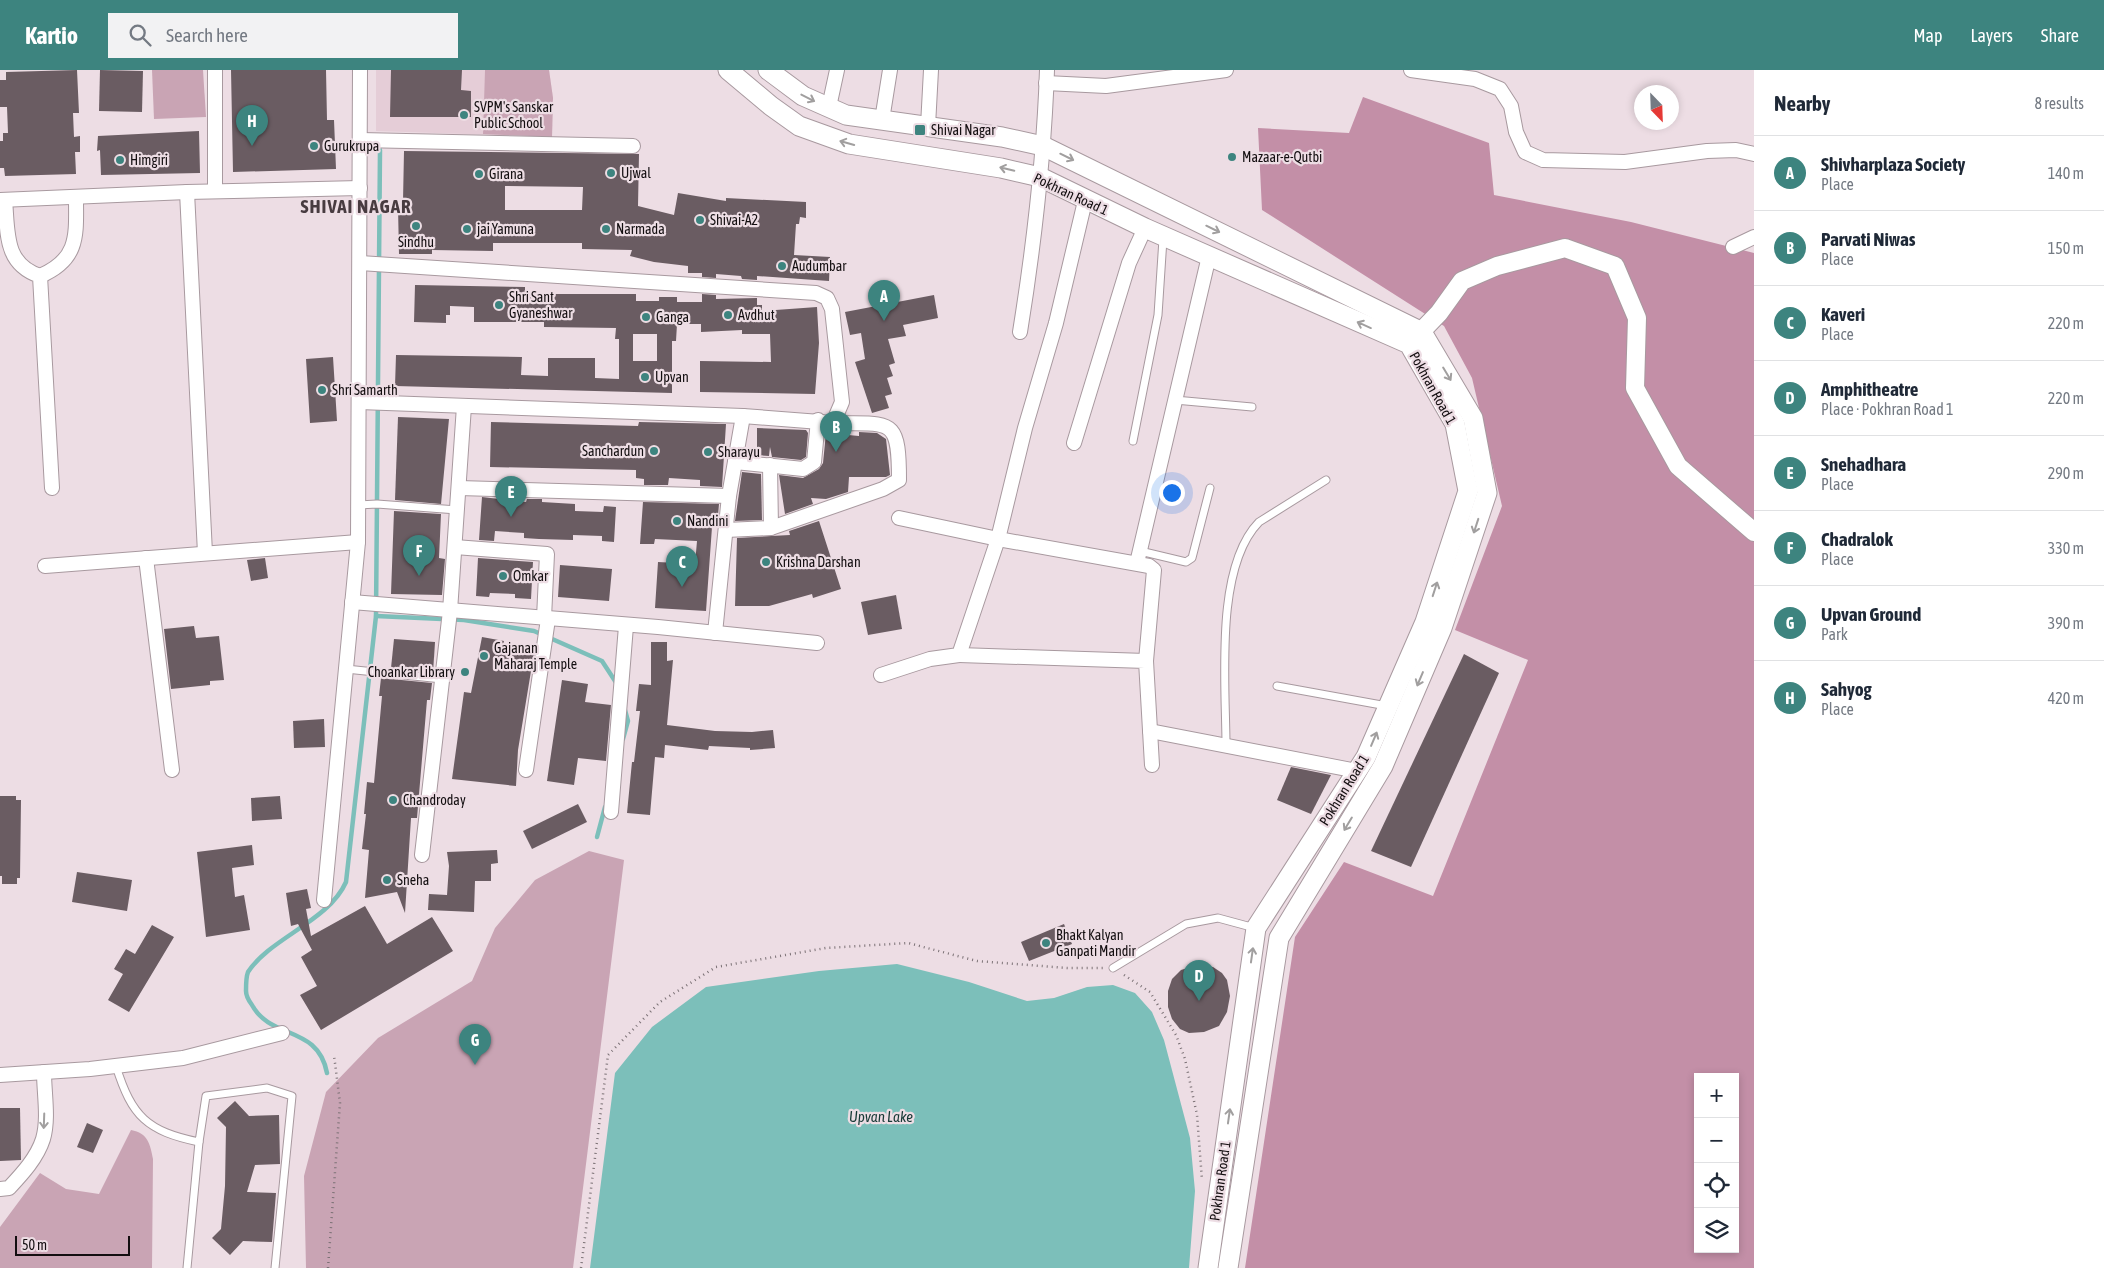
<!DOCTYPE html>
<meta charset="utf-8">
<style>
:root{--surface:#fff;--page:#f2f2f3;--text:#1f2937;--muted:#747a83;--line:#e0e1e3;--accent:#3d847f}
body{margin:0;font-family:"Asap Condensed",sans-serif;background:var(--page);color:var(--text)}
.controls{position:absolute;right:15px;bottom:15px;display:grid;overflow:hidden;border-radius:0px;box-shadow:0 2px 8px #0003}
.controls button{width:45px;height:45px;display:grid;place-items:center;padding:0;border:0;border-bottom:1px solid var(--line);background:var(--surface);color:var(--text);font:25px sans-serif}
.compass{position:absolute;left:1634px;top:15px;width:45px;height:45px;border-radius:50%;background:var(--surface);box-shadow:0 2px 8px #0003;rotate:157deg}
.scale{position:absolute;left:15px;bottom:12px;width:115px;box-sizing:border-box;padding-left:5px;border:2px solid #130e10;border-top:0;font-size:14px;line-height:18px;white-space:nowrap;color:#130e10;-webkit-text-stroke:4px #eddde4;paint-order:stroke}
.you{position:absolute;left:1171px;top:422px;width:18px;height:18px;margin:-12px;border:4px solid #fff;border-radius:50%;background:#1a73e8;box-shadow:0 0 0 8px #1a73e833}
.badge{display:grid;place-items:center;width:32px;height:32px;border-radius:50%;background:var(--accent);color:#fff;font-size:16px;font-weight:700}
.pin{position:absolute;translate:-50% -41px;filter:drop-shadow(0 1px 2px #0008)}
.pin::after{content:'';position:absolute;top:26px;width:18px;height:15px;background:inherit;clip-path:polygon(0 0,100% 0,50% 100%)}
.list{margin:0;padding:0;list-style:none}
h2{display:flex;justify-content:space-between;align-items:center;height:65px;margin:0;padding:0 20px;font-size:21px}
h2 small{font-size:16px;font-weight:400;color:var(--muted)}
.list li{display:grid;grid-template-columns:32px 1fr auto;gap:15px;align-items:center;box-sizing:border-box;height:75px;padding:0 20px;border-top:1px solid var(--line)}
.list b{display:block;font-size:19px;white-space:nowrap}
.list p{margin:0;font-size:16px;white-space:nowrap;color:var(--muted)}
.list em{font-size:16px;font-style:normal;color:var(--muted)}
.icon{flex:none;width:28px;height:28px;fill:none;stroke:currentColor;stroke-width:2;stroke-linecap:round;stroke-linejoin:round}
.map{position:relative;flex:none;width:1754px;height:1198px;overflow:hidden}
header{display:flex;align-items:center;gap:30px;box-sizing:border-box;height:70px;padding:0 25px;background:var(--accent);color:#fff}
header strong{font-size:24px}
nav{display:flex;gap:28px;margin-inline-start:auto;font-size:18px}
.search{width:350px;height:45px;background:var(--page);display:flex;align-items:center;gap:12px;box-sizing:border-box;padding:0 18px;border-radius:0px;color:var(--muted);font-size:19px}
main{display:flex}
aside{flex:1;background:var(--surface)}
.map>svg:first-child{display:block}
.built{fill:#e5cdd7}
.green{fill:#c9a4b4}
.forest{fill:#c38fa7;fill-rule:evenodd}
.water{fill:#7cbfba}
.lines{fill:none;stroke-linecap:round;stroke-linejoin:round}
.stream{stroke:#7cbfba;stroke-width:4.5}
.building{fill:#6a5c62;fill-rule:evenodd}
.service-casing{stroke:#a8999f;stroke-width:9}
.minor-casing{stroke:#a8999f;stroke-width:16}
.tertiary-casing{stroke:#a8999f;stroke-width:20}
.secondary-casing{stroke:#a8999f;stroke-width:21}
.path{stroke:#7b7175;stroke-width:2.5;stroke-dasharray:1 4;stroke-linecap:butt}
.service{stroke:#fff;stroke-width:7}
.minor{stroke:#fff;stroke-width:14}
.tertiary{stroke:#fff;stroke-width:18}
.secondary{stroke:#fff;stroke-width:19}
.oneway{stroke:#a19f9f}
.poi-dot{fill:#3d847f;stroke:#eddde4;stroke-width:2}
.labels{text-anchor:middle;stroke-width:4.5;stroke-linejoin:round;paint-order:stroke}
.poi-label{font-size:14px;fill:#130e10;stroke:#eddde4;text-anchor:start}
.street-label{font-size:14px;fill:#130e10;stroke:#eddde4}
.water-label{font-size:15px;font-style:italic;fill:#163835;stroke:#eddde4}
.district-label{font-size:19px;font-weight:bold;letter-spacing:1px;fill:#483b40;stroke:#eddde4}
</style>
<header>
<strong>Kartio</strong>
<div class="search"><svg class="icon" aria-label="search" viewBox="0 0 24 24"><circle cx="10" cy="10" r="6"/><path d="M15 15l6 6"/></svg>Search here</div>
<nav><a>Map</a><a>Layers</a><a>Share</a></nav>
</header>
<main>
<div class="map">
<svg width="1754" height="1198" viewBox="0 0 1754 1198">
<rect width="100%" height="100%" fill="#eddde4"/>
<path class="built" d="M376,0H549L553,28L552,67L376,61Z"/>
<g class="green">
<path d="M152,0H203L206,47L154,49Z"/>
<path d="M485,0H549L553,28L552,67L483,64Z"/>
<path d="M589,781L624,790L573,1198H306L304,1106L326,1022L378,968L472,911L495,858L535,810Z"/>
<path d="M131,1060C148,1063 150,1074 153,1089L152,1198H0V1157L40,1103L66,1119L99,1124Z"/>
</g>
<path class="forest" d="M1363,27L1489,73L1494,125L1631,152L1754,183V1198H1245L1295,867L1344,792L1433,826L1528,590L1455,560L1502,436L1472,308L1444,256L1262,140L1258,58L1349,63ZM1698,1007H1735V1179H1698Z"/>
<path class="water" d="M897,894L969,912L1027,931L1054,928L1087,917L1113,915L1135,923L1152,942L1164,970L1190,1068L1195,1121L1189,1198H590L615,1003L652,957L706,917L819,901Z"/>
<g class="lines">
<g class="stream">
<path d="M376,546L464,550L534,561L602,591L617,614"/>
<path d="M623,669L628,651L625,640"/>
<path d="M597,767L605,737"/>
<path d="M327,1003C318,955 271,970 252,935C249,931 246,926 246,921C246,916 246,907 248,902C270,868 329,851 346,812L376,546L380,80"/>
</g>
</g>
<g class="building">
<path d="M77,0L79,43H73L74,67L80,66V82H75L76,104L5,106L4,98H0V71H3V63H8L7,37H0V10H6V2Z"/>
<path d="M100,0L143,1L142,42L99,41Z"/>
<path d="M231,0H326L327,50H334L336,99L233,102Z"/>
<path d="M391,0H462L461,20L471,21V47H390Z"/>
<path d="M199,61L200,103L101,105L100,80L97,81L98,66Z"/>
<path d="M404,81L639,84L638,136L674,145L678,123L726,131V128L806,132V148L800,147L799,154H796L794,185L830,187L829,211L757,206V210L742,209L741,206L716,204V208L702,207V203H688V196L654,192L630,186L632,180L582,179V173H493V181L432,180V184H399L398,137L400,131H403ZM505,116L583,117L582,140H505Z"/>
<path d="M415,215L525,217V224H636V231H659V227H677V232H702V224L716,225V229L757,228V235H762V241L817,237L819,273L815,324L700,322V291L771,292L770,264H742V260L701,262V254H677L676,271H672V323L395,316L396,285L522,287L521,305L548,306V288H595V308L619,309V269H615L616,258L544,257V252H474V237L450,236V245H446V253L414,252ZM633,264H657V291H633Z"/>
<path d="M934,225L938,248L903,255L906,266L888,269L895,293L889,295L893,306L887,308L892,324L885,326L889,338L872,343L855,292L865,289L861,263L850,265L845,242Z"/>
<path d="M333,287L337,351L310,353L306,289Z"/>
<path d="M398,347L449,349L441,434L395,430Z"/>
<path d="M491,352L638,356L639,352L726,354L722,417L700,416V410L669,408L668,415H644V409L636,408V400L490,397Z"/>
<path d="M757,358L806,360L808,363L806,387L801,390L772,387L770,377L769,386L757,385Z"/>
<path d="M859,362L877,363L886,369L890,405L886,407H849L848,422L826,429L811,428L813,434L785,444L779,405L803,408L819,399L823,393L826,363L859,366Z"/>
<path d="M742,402L761,404L762,450L735,451Z"/>
<path d="M482,427L526,432L527,429H542V432L575,434V441L603,442L604,436L616,437L614,472L602,471V466L573,465V470L539,469L524,468V463L495,461L494,471L479,470Z"/>
<path d="M643,432L719,434L717,457H712L706,541L655,538L658,492L695,494L697,471L655,469L654,474H640Z"/>
<path d="M394,441L441,444L439,488L445,489L442,525L391,524Z"/>
<path d="M819,451L841,519L813,528L812,524L769,536H735L737,468L790,465L789,461Z"/>
<path d="M265,488L268,508L251,511L247,490Z"/>
<path d="M478,488L533,492L531,529L515,528V524L490,523L489,527L476,526Z"/>
<path d="M560,495L612,499L609,531L558,527Z"/>
<path d="M896,525L902,559L868,565L861,532Z"/>
<path d="M194,556L196,568L219,566L224,610L210,611V615L171,619L164,559Z"/>
<path d="M482,567L504,571L502,579L534,583L518,680L516,716L452,709L464,622L471,623Z"/>
<path d="M394,569L435,572L433,603L391,598Z"/>
<path d="M651,572H667V591L673,590L667,655L715,661L752,662L773,660L775,678L750,680V678L709,676L708,680L665,675L664,688L655,687L650,745L627,743L632,692H634L640,641H636L639,614L651,615Z"/>
<path d="M1464,584L1499,603L1411,797L1371,781Z"/>
<path d="M381,608L432,613L430,630H427L417,748H411L405,843L397,822L365,828L369,780L362,779L366,744H364L367,712L374,713L382,626H379Z"/>
<path d="M562,610L588,614L585,632L611,635L606,691L578,688L574,715L547,711Z"/>
<path d="M324,649L325,677L294,678L293,651Z"/>
<path d="M1291,697L1331,705L1311,744L1277,730Z"/>
<path d="M0,726H16V730H21L20,808H17V814H2V806H0Z"/>
<path d="M280,726L282,749L252,751L251,728Z"/>
<path d="M578,734L587,752L532,779L523,761Z"/>
<path d="M252,775L254,795L232,798L235,827L244,825L250,860L206,867L197,782Z"/>
<path d="M497,780L498,793L491,794V811H475L474,842L428,840L429,824L447,825L449,796L447,782Z"/>
<path d="M77,802L132,810L127,841L72,832Z"/>
<path d="M307,819L311,838L306,839L311,866L365,836L387,874L432,847L453,881L321,960L300,925L317,916L301,887L312,880L298,854L291,856L286,823Z"/>
<path d="M1064,854L1072,874L1029,891L1021,872Z"/>
<path d="M152,855L174,867L129,942L108,930L123,904L114,899L126,879L135,884Z"/>
<path d="M1197,895L1213,897L1222,903L1227,910L1230,926L1227,942L1219,956L1204,962L1189,963L1180,959L1172,949L1168,937V921L1172,909L1181,900Z"/>
<path d="M235,1031L249,1046L279,1045L280,1094L255,1095L247,1122L276,1123L272,1172L243,1171L230,1185L212,1168L221,1159L225,1116L226,1057L217,1048Z"/>
<path d="M0,1038H20L21,1090L0,1091Z"/>
<path d="M87,1053L103,1060L93,1083L77,1077Z"/>
</g>
<g class="lines">
<defs>
<g id="service">
<path d="M1175,330L1252,337"/>
<path d="M1133,371L1158,245L1163,169"/>
<path d="M358,435L377,434L457,440"/>
<path d="M1140,481L1186,492L1192,488L1210,418"/>
<path d="M346,599L442,609"/>
<path d="M1277,616L1387,636"/>
<path d="M1226,676C1226,615 1214,498 1259,452L1326,410"/>
<path d="M1113,898L1186,854L1218,848L1255,858"/>
<path d="M116,996C132,1047 147,1061 199,1072L206,1026L267,1018L292,1026L275,1198"/>
<path d="M187,1198L199,1072"/>
</g>
<g id="minor">
<path d="M1411,0L1475,9L1500,19L1511,36L1516,62L1525,82L1543,90L1625,92L1707,81L1736,80L1754,84"/>
<path d="M1046,13L1106,16L1226,0"/>
<path d="M829,37L837,0"/>
<path d="M882,50L890,0"/>
<path d="M928,56L931,0"/>
<path d="M360,70L633,76"/>
<path d="M215,121V0"/>
<path d="M187,122L205,483"/>
<path d="M0,130L187,122L360,118"/>
<path d="M5,130C8,163 4,194 40,206L52,418"/>
<path d="M1733,177L1754,167"/>
<path d="M40,206C80,189 76,164 76,127"/>
<path d="M1020,262C1034,175 1044,88 1047,0"/>
<path d="M359,332L743,346L833,353L842,332L832,239L827,228L816,223L360,193"/>
<path d="M1074,373L1129,193L1145,158"/>
<path d="M735,392L803,399L814,392L818,350"/>
<path d="M770,395L771,458"/>
<path d="M459,418L729,426"/>
<path d="M899,448L998,469L1149,496L1154,500L1146,591"/>
<path d="M726,460L771,458L883,419L899,410C899,345 891,355 833,353"/>
<path d="M455,477L547,484L544,548"/>
<path d="M146,488L172,700"/>
<path d="M1137,493L1209,186"/>
<path d="M45,496L358,472"/>
<path d="M352,532L658,557L817,573"/>
<path d="M715,563L729,426L743,346"/>
<path d="M959,585L1146,591L1152,695"/>
<path d="M881,605L930,589L959,585L998,469L1025,358L1056,253L1085,131"/>
<path d="M1150,661L1357,701"/>
<path d="M526,700L548,549"/>
<path d="M611,742L626,556"/>
<path d="M422,785L450,541L464,336"/>
<path d="M324,830L358,472L360,0"/>
<path d="M0,1005L90,999L183,988L282,963"/>
<path d="M0,1119L9,1118C22,1104 37,1088 43,1069C49,1049 44,1023 44,1002"/>
</g>
<path id="tertiary" d="M1411,272L1439,243L1462,211L1497,196L1565,178L1615,196L1637,248L1635,318L1678,396L1754,462"/>
<g id="secondary">
<path d="M728,0L771,36L799,56L849,74L1001,98L1040,107L1145,158L1409,274L1455,354L1468,421L1425,552L1366,687L1256,858L1208,1198"/>
<path d="M768,0L803,26L846,45L1002,67L1043,76L1422,262L1473,348L1487,423L1442,558L1383,696L1279,868L1228,1198"/>
</g>
</defs>
<use href="#service" class="service-casing"/>
<use href="#minor" class="minor-casing"/>
<use href="#tertiary" class="tertiary-casing"/>
<use href="#secondary" class="secondary-casing"/>
<g class="path">
<path d="M1124,905L1150,922L1176,965L1185,989L1197,1045L1202,1110"/>
<path d="M328,1198L340,1033L334,985"/>
<path d="M581,1198L608,985L660,932L716,897L826,878L908,873L977,891L1067,898H1103"/>
</g>
<use href="#service" class="service"/>
<use href="#minor" class="minor"/>
<use href="#tertiary" class="tertiary"/>
<use href="#secondary" class="secondary"/>
</g>
<defs><path id="oneway-shaft" d="M-6 0H5M1.5-3L5.5 0L1.5 3" fill="none" stroke-width="1.6" stroke-linecap="round" stroke-linejoin="round" transform="scale(1.25)"/></defs>
<g class="oneway">
<use href="#oneway-shaft" transform="translate(808 28) rotate(27)"/>
<use href="#oneway-shaft" transform="translate(847 73) rotate(-164)"/>
<use href="#oneway-shaft" transform="translate(1067 87) rotate(26)"/>
<use href="#oneway-shaft" transform="translate(1007 99) rotate(-167)"/>
<use href="#oneway-shaft" transform="translate(1213 159) rotate(26)"/>
<use href="#oneway-shaft" transform="translate(1364 255) rotate(-156)"/>
<use href="#oneway-shaft" transform="translate(1447 304) rotate(59)"/>
<use href="#oneway-shaft" transform="translate(1476 456) rotate(108)"/>
<use href="#oneway-shaft" transform="translate(1435 519) rotate(-72)"/>
<use href="#oneway-shaft" transform="translate(1420 609) rotate(113)"/>
<use href="#oneway-shaft" transform="translate(1374 669) rotate(-67)"/>
<use href="#oneway-shaft" transform="translate(1348 754) rotate(121)"/>
<use href="#oneway-shaft" transform="translate(1252 885) rotate(-82)"/>
<use href="#oneway-shaft" transform="translate(1229 1046) rotate(-82)"/>
<use href="#oneway-shaft" transform="translate(44 1051) rotate(92)"/>
</g>
<g class="poi-dot">
<circle cx="464" cy="45" r="5"/>
<rect x="914" y="54" width="12" height="12" rx="2.5"/>
<circle cx="314" cy="76" r="5"/>
<circle cx="1232" cy="87" r="5"/>
<circle cx="120" cy="90" r="5"/>
<circle cx="611" cy="103" r="5"/>
<circle cx="479" cy="104" r="5"/>
<circle cx="700" cy="150" r="5"/>
<circle cx="416" cy="156" r="5"/>
<circle cx="467" cy="159" r="5"/>
<circle cx="606" cy="159" r="5"/>
<circle cx="782" cy="196" r="5"/>
<circle cx="499" cy="235" r="5"/>
<circle cx="728" cy="245" r="5"/>
<circle cx="646" cy="247" r="5"/>
<circle cx="645" cy="307" r="5"/>
<circle cx="322" cy="320" r="5"/>
<circle cx="654" cy="381" r="5"/>
<circle cx="708" cy="382" r="5"/>
<circle cx="677" cy="451" r="5"/>
<circle cx="766" cy="492" r="5"/>
<circle cx="503" cy="506" r="5"/>
<circle cx="484" cy="586" r="5"/>
<circle cx="465" cy="602" r="5"/>
<circle cx="393" cy="730" r="5"/>
<circle cx="387" cy="810" r="5"/>
<circle cx="1046" cy="873" r="5"/>
</g>
<g class="labels">
<g class="poi-label">
<text x="474" y="42">SVPM's Sanskar<tspan x="474" dy="16">Public School</tspan></text>
<text x="931" y="65">Shivai Nagar</text>
<text x="324" y="81">Gurukrupa</text>
<text x="1242" y="92">Mazaar-e-Qutbi</text>
<text x="130" y="95">Himgiri</text>
<text x="621" y="108">Ujwal</text>
<text x="489" y="109">Girana</text>
<text x="710" y="155">Shivai-A2</text>
<text x="477" y="164">jai Yamuna</text>
<text x="616" y="164">Narmada</text>
<text x="416" y="177" text-anchor="middle">Sindhu</text>
<text x="792" y="201">Audumbar</text>
<text x="509" y="232">Shri Sant<tspan x="509" dy="16">Gyaneshwar</tspan></text>
<text x="738" y="250">Avdhut</text>
<text x="656" y="252">Ganga</text>
<text x="655" y="312">Upvan</text>
<text x="332" y="325">Shri Samarth</text>
<text x="644" y="386" text-anchor="end">Sanchardun</text>
<text x="718" y="387">Sharayu</text>
<text x="687" y="456">Nandini</text>
<text x="776" y="497">Krishna Darshan</text>
<text x="513" y="511">Omkar</text>
<text x="494" y="583">Gajanan<tspan x="494" dy="16">Maharaj Temple</tspan></text>
<text x="455" y="607" text-anchor="end">Choankar Library</text>
<text x="403" y="735">Chandroday</text>
<text x="397" y="815">Sneha</text>
<text x="1056" y="870">Bhakt Kalyan<tspan x="1056" dy="16">Ganpati Mandir</tspan></text>
</g>
<g class="street-label">
<text transform="translate(1071 124) rotate(25)" y="5">Pokhran Road 1</text>
<text transform="translate(1433 318) rotate(61)" y="5">Pokhran Road 1</text>
<text transform="translate(1344 720) rotate(-58)" y="5">Pokhran Road 1</text>
<text transform="translate(1220 1111) rotate(-82)" y="5">Pokhran Road 1</text>
</g>
<g class="water-label">
<text x="881" y="1052">Upvan Lake</text>
</g>
<g class="district-label">
<text x="356" y="143">SHIVAI NAGAR</text>
</g>
</g>
</svg>
<div class="controls">
<button>+</button>
<button>−</button>
<button><svg class="icon" aria-label="locate" viewBox="0 0 24 24"><circle cx="12" cy="12" r="6"/><path d="M12 2v4M12 18v4M2 12h4M18 12h4"/></svg></button>
<button><svg class="icon" aria-label="layers" viewBox="0 0 24 24"><path d="M12 4l9 5-9 5-9-5zM3 14l9 5 9-5"/></svg></button>
</div>
<svg class="compass" viewBox="-18 -18 36 36"><path d="M0-13l5 13h-10z" fill="#e53935"/><path d="M0 13l5-13h-10z" fill="#747a83"/></svg>
<div class="scale">50 m</div>
<div class="you"></div>
<div class="pin badge" style="left:884px;top:251px">A</div>
<div class="pin badge" style="left:836px;top:382px">B</div>
<div class="pin badge" style="left:682px;top:517px">C</div>
<div class="pin badge" style="left:1199px;top:931px">D</div>
<div class="pin badge" style="left:511px;top:447px">E</div>
<div class="pin badge" style="left:419px;top:506px">F</div>
<div class="pin badge" style="left:475px;top:995px">G</div>
<div class="pin badge" style="left:252px;top:76px">H</div>
</div>
<aside>
<h2>Nearby<small>8 results</small></h2>
<ul class="list">
<li><span class="badge">A</span><div><b>Shivharplaza Society</b><p>Place</p></div><em>140 m</em></li>
<li><span class="badge">B</span><div><b>Parvati Niwas</b><p>Place</p></div><em>150 m</em></li>
<li><span class="badge">C</span><div><b>Kaveri</b><p>Place</p></div><em>220 m</em></li>
<li><span class="badge">D</span><div><b>Amphitheatre</b><p>Place · Pokhran Road 1</p></div><em>220 m</em></li>
<li><span class="badge">E</span><div><b>Snehadhara</b><p>Place</p></div><em>290 m</em></li>
<li><span class="badge">F</span><div><b>Chadralok</b><p>Place</p></div><em>330 m</em></li>
<li><span class="badge">G</span><div><b>Upvan Ground</b><p>Park</p></div><em>390 m</em></li>
<li><span class="badge">H</span><div><b>Sahyog</b><p>Place</p></div><em>420 m</em></li>
</ul>
</aside>
</main>
